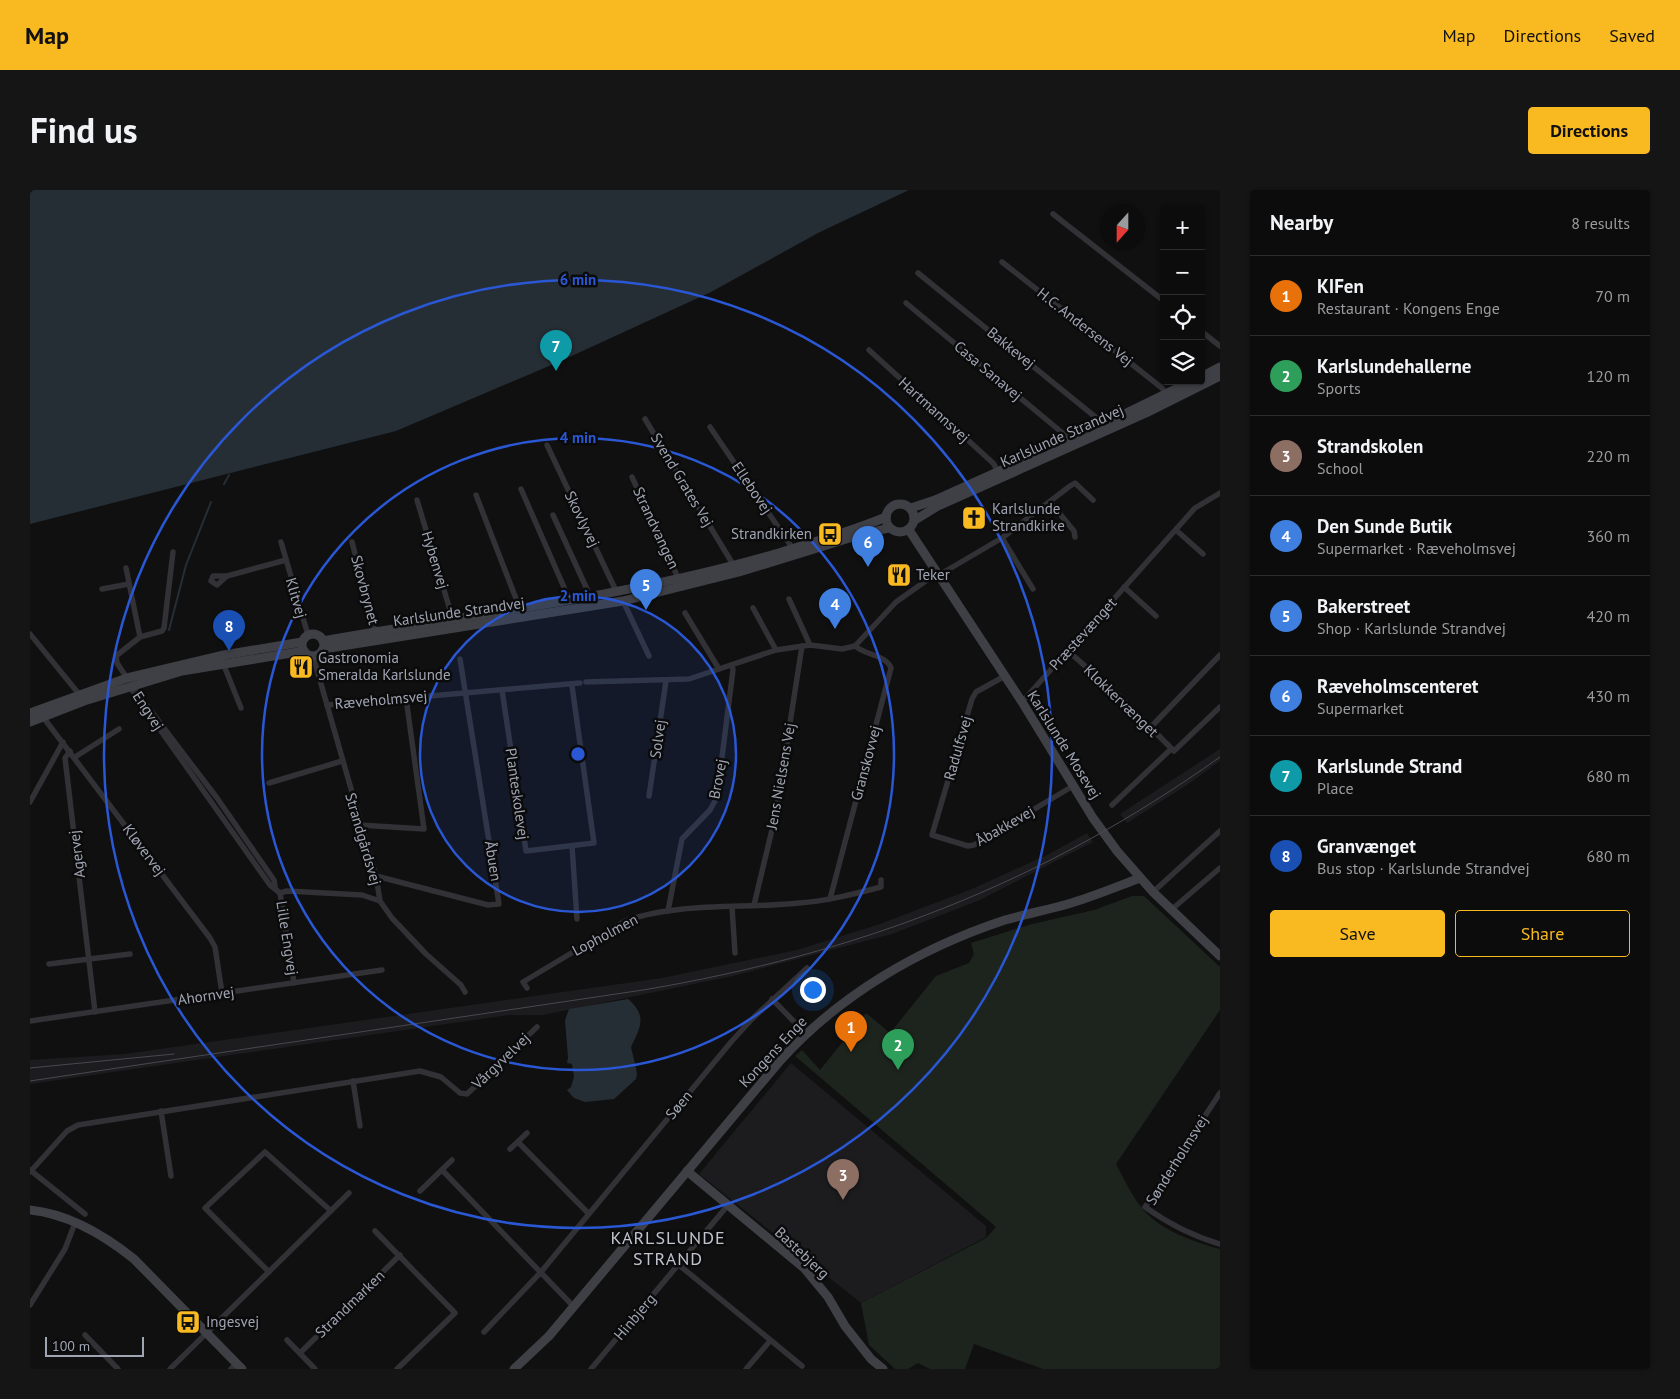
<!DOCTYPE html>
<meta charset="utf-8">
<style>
:root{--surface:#0c0c0d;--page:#151516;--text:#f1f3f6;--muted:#9a9b9d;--line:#2c2c2e;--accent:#f8b921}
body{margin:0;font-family:"PT Sans",sans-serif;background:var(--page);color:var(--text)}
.controls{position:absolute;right:15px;top:15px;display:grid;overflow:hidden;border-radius:5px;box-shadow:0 1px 4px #0004}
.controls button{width:45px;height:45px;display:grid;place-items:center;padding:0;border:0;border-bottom:1px solid var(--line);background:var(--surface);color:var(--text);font:25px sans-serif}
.compass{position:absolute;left:1070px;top:15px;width:45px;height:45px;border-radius:50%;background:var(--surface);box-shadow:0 1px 4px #0004;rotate:201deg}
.scale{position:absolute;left:15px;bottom:12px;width:99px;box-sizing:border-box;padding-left:5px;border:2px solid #a0a5b3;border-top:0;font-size:14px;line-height:18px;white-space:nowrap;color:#a0a5b3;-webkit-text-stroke:4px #0b0b0c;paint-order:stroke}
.you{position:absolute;left:782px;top:799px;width:18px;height:18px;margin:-12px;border:4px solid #fff;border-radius:50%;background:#1a73e8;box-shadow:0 0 0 8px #1a73e833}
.badge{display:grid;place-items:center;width:32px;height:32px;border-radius:50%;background:var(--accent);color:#fff;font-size:16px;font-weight:700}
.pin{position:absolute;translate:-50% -41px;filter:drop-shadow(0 1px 2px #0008)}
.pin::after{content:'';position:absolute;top:26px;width:18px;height:15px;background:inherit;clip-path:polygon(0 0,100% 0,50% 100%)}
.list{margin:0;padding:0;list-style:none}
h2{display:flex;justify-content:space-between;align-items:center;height:65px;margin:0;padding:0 20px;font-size:21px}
h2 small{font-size:16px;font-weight:400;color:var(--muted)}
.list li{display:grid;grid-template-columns:32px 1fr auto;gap:15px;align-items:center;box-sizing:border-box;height:80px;padding:0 20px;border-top:1px solid var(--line)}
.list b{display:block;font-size:19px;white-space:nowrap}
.list p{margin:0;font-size:16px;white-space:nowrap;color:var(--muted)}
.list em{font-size:16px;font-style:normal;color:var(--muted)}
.actions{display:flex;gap:10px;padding:15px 20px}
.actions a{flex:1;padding:11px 0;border:1px solid var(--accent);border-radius:5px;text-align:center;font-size:18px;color:var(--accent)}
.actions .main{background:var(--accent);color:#111}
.icon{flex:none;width:28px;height:28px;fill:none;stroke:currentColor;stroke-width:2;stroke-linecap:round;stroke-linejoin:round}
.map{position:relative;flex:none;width:1190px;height:1179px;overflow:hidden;border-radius:5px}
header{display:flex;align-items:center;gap:30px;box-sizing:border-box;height:70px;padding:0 25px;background:var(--accent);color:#111}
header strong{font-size:24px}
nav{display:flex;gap:28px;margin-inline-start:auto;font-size:18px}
.intro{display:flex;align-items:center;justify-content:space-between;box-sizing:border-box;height:120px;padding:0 30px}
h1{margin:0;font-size:35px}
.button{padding:12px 22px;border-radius:5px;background:var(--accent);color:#111;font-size:18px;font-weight:700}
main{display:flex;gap:30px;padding:0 30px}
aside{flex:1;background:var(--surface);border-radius:5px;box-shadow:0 1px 4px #0004}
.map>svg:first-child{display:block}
.built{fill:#1c1c1e}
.green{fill:#1c241d}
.water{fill:#262e35}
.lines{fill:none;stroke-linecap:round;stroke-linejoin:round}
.stream{stroke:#262e35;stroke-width:2}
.street{stroke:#313136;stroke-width:5.5}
.secondary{stroke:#3e4046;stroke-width:9}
.tram{stroke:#47494f;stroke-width:1}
.ring{fill:none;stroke:#2a57d4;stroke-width:2.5}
.labels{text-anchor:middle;stroke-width:5;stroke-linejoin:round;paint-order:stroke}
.street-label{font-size:15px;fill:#a0a5b3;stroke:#0b0b0c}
.poi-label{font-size:15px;fill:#a0a5b3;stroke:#0b0b0c;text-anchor:start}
.quarter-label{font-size:18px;letter-spacing:1px;fill:#c1c4cf;stroke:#0b0b0c}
.centre{fill:#2a57d4;stroke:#0b0b0c;stroke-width:2.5}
.ring-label{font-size:15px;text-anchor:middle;font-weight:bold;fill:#2a57d4;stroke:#0b0b0c;stroke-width:5;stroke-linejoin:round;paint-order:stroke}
</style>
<header>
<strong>Map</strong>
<nav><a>Map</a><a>Directions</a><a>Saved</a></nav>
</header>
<div class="intro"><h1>Find us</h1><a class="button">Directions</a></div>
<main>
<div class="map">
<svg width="1190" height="1179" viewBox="0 0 1190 1179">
<rect width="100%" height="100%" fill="#101011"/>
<g class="built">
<path d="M1190,559V571L1157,595L1097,633L1090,624Z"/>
<path d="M1057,643L1063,652L950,710L862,744L703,786L513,825H479L0,894V870L95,864L632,788L767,760L850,734L942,699L1021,663Z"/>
<path d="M761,873L956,1036V1047L831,1113L669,984Z"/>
</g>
<path class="green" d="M1102,706H1114L1190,777V820L1086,974C1094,989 1102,1006 1112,1018C1129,1040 1164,1052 1190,1059V1179H1013L944,1154L935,1179H900L888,1173L878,1179H865L839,1155L831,1113L956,1048L966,1037L765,866L772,860L790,880L836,823L860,843L906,786L939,773L944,764L941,753L1002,734L1064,720Z"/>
<g class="water">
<path d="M0,0H879L788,43L681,102L533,170L366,241L0,334Z"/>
<path d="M598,809C618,826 610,838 601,857L607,883L606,889L584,909L555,912L544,908L537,900L541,897L544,887L542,874L537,873L538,868L535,830L539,819Z"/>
</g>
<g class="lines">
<g class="stream">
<path d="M194,294L199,285"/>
<path d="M139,440L156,375L181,312"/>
</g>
<g class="street">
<path d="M1023,24L1134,111"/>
<path d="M972,72L1132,198L1136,204"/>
<path d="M888,83L1074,234"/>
<path d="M876,113L1035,245L1038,250"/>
<path d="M1171,141L1190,156"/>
<path d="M839,160L963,273L968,281"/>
<path d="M615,229L704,376"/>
<path d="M680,237L763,359"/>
<path d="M517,255L587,403"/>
<path d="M602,287L649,390"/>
<path d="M491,299L540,411"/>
<path d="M446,305L490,419"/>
<path d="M387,310L423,430"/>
<path d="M1020,312L1044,341L1045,347"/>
<path d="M523,325L561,408"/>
<path d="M1146,340L1173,364"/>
<path d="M972,348L1003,399"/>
<path d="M251,352L278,445"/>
<path d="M322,352L346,445"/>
<path d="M96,378L110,447"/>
<path d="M909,385L972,348L1040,296L1045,293L1063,310"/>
<path d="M197,386L187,395L181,391L183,386H197L256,370"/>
<path d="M1094,397L1126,426"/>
<path d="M72,399L99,394"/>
<path d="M759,409L780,455"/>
<path d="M593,411L619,466"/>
<path d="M723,418L746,460"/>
<path d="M655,423L689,479"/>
<path d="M0,444L49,504"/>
<path d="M1038,461L1088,505L1144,561L1190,517"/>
<path d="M283,466L346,686L350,711L362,728L396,764L431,795L435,802"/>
<path d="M193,473L211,518"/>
<path d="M975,486L946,502L942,509L902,645L938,656L944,655L1043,596"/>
<path d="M97,488L87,473L86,466L110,447L132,441L134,438L143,362"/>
<path d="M556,492L659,489L746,460L780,455L812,459L825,456L866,412L907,383"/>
<path d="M102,495V500L240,695L250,703L257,701L332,705L350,711"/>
<path d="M102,496L187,608L244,690L245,697"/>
<path d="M472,500L496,661L564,653L542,496"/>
<path d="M992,512L1165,318L1190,303"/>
<path d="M297,515L550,493"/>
<path d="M13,527L180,748L185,757L192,803"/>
<path d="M1120,538L1190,465"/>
<path d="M40,561L35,568L65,822"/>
<path d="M45,567L89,539"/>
<path d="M239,593L312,571"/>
<path d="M619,606L636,491"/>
<path d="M0,612L33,552"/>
<path d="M1082,615L1141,559"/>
<path d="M330,635L394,639L376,508"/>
<path d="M542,656L547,729"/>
<path d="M346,686L458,715L469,714L430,469"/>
<path d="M1123,702L1190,641"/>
<path d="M250,703L264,793"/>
<path d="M800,709L861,478C856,465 835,465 825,456"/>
<path d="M724,715L746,623L772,456"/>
<path d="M702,717L705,763"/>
<path d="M1141,720L1190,678"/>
<path d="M638,721L652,649L680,620L687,607L703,480L702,475"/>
<path d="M19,774L100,764"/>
<path d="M497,798L493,792L595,731C648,712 713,719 769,713C797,711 824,704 851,697V690"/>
<path d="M742,809L776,844"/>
<path d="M0,831L352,780"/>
<path d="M323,891L330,936"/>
<path d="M1190,903L1115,1017C1139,1034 1162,1046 1190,1054"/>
<path d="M131,921L141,986"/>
<path d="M488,952L558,1023"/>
<path d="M480,959L497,943"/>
<path d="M0,980L55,1024"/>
<path d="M412,980L544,1117"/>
<path d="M0,982L37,941L48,935L390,881L411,887L430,903L437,904L507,837"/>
<path d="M390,1001L422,970"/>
<path d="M345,1041L425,1123L367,1179"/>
<path d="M649,1075L772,1176"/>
<path d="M239,1082L175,1018L235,962L301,1021"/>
<path d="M0,1115L35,1059L45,1033"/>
<path d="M454,1142L511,1082L701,852L722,829L777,778"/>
<path d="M55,1145L88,1179"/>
<path d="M257,1150L285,1179"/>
<path d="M270,1163L370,1065"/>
<path d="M140,1179L319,1003"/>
<path d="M201,1179L206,1173"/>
<path d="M561,1179L698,1015"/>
<path d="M716,1179L740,1151"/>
</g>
<g class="secondary">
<path d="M1171,187L1190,177"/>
<circle cx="870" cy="328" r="14"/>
<path d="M881,318L905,310L1074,234L1162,191"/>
<path d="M885,330L908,316L1116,223L1190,186"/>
<path d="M879,340L992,512L1063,628L1087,661L1123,702L1190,766"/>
<circle cx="283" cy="455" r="11"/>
<path d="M293,451C444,424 597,407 745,364C782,353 820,342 856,327"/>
<path d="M293,459L593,411L709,382L826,346L859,338"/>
<path d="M0,523L97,488L194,465L272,452"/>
<path d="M0,532L54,511L152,481L274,461"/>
<path d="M657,981L774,1078L798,1107L815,1136L841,1169L853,1179"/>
<path d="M0,1020C39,1024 74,1045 104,1069L212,1179"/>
<path d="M484,1179L519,1146L749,872C809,805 890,758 975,730C996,724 1017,720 1038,714C1062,707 1086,697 1110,688"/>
</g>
<g class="tram">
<path d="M0,878L144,864"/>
<path d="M0,891L613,800C827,764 1012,694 1190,567"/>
</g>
</g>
<circle cx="548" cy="564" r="158" fill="#2a57d4" fill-opacity=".12"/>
<g class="ring">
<circle cx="548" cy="564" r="158"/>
<circle cx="548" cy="564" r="316"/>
<circle cx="548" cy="564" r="474"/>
</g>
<defs>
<symbol id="church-square" viewBox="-11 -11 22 22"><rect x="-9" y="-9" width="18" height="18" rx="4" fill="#f8b921" stroke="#0b0b0c"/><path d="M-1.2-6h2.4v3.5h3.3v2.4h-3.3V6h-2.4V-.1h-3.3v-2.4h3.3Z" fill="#111"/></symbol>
<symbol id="bus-square" viewBox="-11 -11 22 22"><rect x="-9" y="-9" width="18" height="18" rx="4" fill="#f8b921" stroke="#0b0b0c"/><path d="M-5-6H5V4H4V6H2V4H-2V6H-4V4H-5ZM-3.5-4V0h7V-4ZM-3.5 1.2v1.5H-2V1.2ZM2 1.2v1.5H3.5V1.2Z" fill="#111"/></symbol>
<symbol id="restaurant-square" viewBox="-11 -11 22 22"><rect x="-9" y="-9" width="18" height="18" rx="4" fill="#f8b921" stroke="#0b0b0c"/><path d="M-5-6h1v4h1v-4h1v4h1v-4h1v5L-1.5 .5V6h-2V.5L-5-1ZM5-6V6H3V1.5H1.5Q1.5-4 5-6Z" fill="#111"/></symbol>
</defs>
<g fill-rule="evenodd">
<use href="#church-square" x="930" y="314" width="28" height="28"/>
<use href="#bus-square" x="786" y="330" width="28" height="28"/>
<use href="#restaurant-square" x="855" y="371" width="28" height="28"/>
<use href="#restaurant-square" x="257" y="463" width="28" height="28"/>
<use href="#bus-square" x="144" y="1118" width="28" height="28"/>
</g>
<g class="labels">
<g class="street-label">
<text transform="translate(1055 137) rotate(38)" y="5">H.C. Andersens Vej</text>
<text transform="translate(981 158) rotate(39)" y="5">Bakkevej</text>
<text transform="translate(958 181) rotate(40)" y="5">Casa Sanavej</text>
<text transform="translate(904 220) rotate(42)" y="5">Hartmannsvej</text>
<text transform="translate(1032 246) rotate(-24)" y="5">Karlslunde Strandvej</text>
<text transform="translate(652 290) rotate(59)" y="5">Svend Grates Vej</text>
<text transform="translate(722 298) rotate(56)" y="5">Ellebovej</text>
<text transform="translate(552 329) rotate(64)" y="5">Skovlyvej</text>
<text transform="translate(626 338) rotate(65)" y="5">Strandvangen</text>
<text transform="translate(405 370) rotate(73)" y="5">Hybenvej</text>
<text transform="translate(335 400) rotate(75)" y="5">Skovbrynet</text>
<text transform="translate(266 408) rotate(74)" y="5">Klitvej</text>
<text transform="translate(429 422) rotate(-8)" y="5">Karlslunde Strandvej</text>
<text transform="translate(1053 444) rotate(-48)" y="5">Præstevænget</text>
<text transform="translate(351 510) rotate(-5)" y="5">Ræveholmsvej</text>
<text transform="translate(1091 511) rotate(44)" y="5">Klokkervænget</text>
<text transform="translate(118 521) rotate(57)" y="5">Engvej</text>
<text transform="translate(628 549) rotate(-82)" y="5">Solvej</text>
<text transform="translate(1034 555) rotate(58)" y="5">Karlslunde Mosevej</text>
<text transform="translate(928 558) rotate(-74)" y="5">Radulfsvej</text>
<text transform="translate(836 573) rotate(-75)" y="5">Granskovvej</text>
<text transform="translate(751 586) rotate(-80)" y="5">Jens Nielsens Vej</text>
<text transform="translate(688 589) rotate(-79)" y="5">Brovej</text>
<text transform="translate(487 604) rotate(82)" y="5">Planteskolevej</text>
<text transform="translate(975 636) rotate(-30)" y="5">Åbakkevej</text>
<text transform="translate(333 649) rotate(74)" y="5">Strandgårdsvej</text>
<text transform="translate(114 660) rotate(53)" y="5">Kløvervej</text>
<text transform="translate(47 664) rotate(-97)" y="5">Agervej</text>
<text transform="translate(463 671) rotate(81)" y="5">Åbuen</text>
<text transform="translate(575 745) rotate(-28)" y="5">Lopholmen</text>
<text transform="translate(257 748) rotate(81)" y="5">Lille Engvej</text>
<text transform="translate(176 806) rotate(-8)" y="5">Ahornvej</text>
<text transform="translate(743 862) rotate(-47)" y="5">Kongens Enge</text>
<text transform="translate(471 871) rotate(-44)" y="5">Vårgyvelvej</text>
<text transform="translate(649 915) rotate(-50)" y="5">Søen</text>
<text transform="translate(1147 970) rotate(-58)" y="5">Sønderholmsvej</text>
<text transform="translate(772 1063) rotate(43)" y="5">Bastebjerg</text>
<text transform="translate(320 1114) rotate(-44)" y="5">Strandmarken</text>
<text transform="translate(605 1127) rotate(-50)" y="5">Hinbjerg</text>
</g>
<g class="poi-label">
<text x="962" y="324">Karlslunde<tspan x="962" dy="17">Strandkirke</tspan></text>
<text x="782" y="349" text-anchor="end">Strandkirken</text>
<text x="886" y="390">Teker</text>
<text x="288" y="473">Gastronomia<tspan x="288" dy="17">Smeralda Karlslunde</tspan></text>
<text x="176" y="1137">Ingesvej</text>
</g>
<g class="quarter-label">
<text x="638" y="1054">KARLSLUNDE<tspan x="638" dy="21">STRAND</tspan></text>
</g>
</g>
<circle cx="548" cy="564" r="8" class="centre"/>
<g class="ring-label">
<text x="548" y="95">6 min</text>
<text x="548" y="253">4 min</text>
<text x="548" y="411">2 min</text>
</g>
</svg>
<div class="controls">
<button>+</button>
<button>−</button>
<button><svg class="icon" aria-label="locate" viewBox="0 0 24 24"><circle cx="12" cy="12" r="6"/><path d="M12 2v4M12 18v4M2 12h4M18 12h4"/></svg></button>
<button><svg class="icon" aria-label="layers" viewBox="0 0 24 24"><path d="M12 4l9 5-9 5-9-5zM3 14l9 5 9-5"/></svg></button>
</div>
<svg class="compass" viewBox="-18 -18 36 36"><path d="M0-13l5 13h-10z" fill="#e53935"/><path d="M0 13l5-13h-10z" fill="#9a9b9d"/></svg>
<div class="scale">100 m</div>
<div class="you"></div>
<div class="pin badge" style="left:821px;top:862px;background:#e8710a">1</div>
<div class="pin badge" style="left:868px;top:880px;background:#2e9e5b">2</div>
<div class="pin badge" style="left:813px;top:1010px;background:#8d6e63">3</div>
<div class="pin badge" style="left:805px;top:439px;background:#3f7fe0">4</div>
<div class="pin badge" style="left:616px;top:420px;background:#3f7fe0">5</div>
<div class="pin badge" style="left:838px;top:377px;background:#3f7fe0">6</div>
<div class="pin badge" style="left:526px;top:181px;background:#0f9aa8">7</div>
<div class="pin badge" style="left:199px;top:461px;background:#1a4fb4">8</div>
</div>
<aside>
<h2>Nearby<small>8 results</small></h2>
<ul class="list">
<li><span class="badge" style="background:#e8710a">1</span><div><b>KIFen</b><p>Restaurant · Kongens Enge</p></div><em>70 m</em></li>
<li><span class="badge" style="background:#2e9e5b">2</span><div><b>Karlslundehallerne</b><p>Sports</p></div><em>120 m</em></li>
<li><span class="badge" style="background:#8d6e63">3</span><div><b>Strandskolen</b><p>School</p></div><em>220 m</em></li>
<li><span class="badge" style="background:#3f7fe0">4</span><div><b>Den Sunde Butik</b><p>Supermarket · Ræveholmsvej</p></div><em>360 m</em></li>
<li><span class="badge" style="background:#3f7fe0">5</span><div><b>Bakerstreet</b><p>Shop · Karlslunde Strandvej</p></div><em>420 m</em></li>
<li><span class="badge" style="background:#3f7fe0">6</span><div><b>Ræveholmscenteret</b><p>Supermarket</p></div><em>430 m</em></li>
<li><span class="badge" style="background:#0f9aa8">7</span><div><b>Karlslunde Strand</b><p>Place</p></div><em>680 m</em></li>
<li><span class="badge" style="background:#1a4fb4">8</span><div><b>Granvænget</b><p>Bus stop · Karlslunde Strandvej</p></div><em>680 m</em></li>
</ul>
<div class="actions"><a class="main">Save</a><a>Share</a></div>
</aside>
</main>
